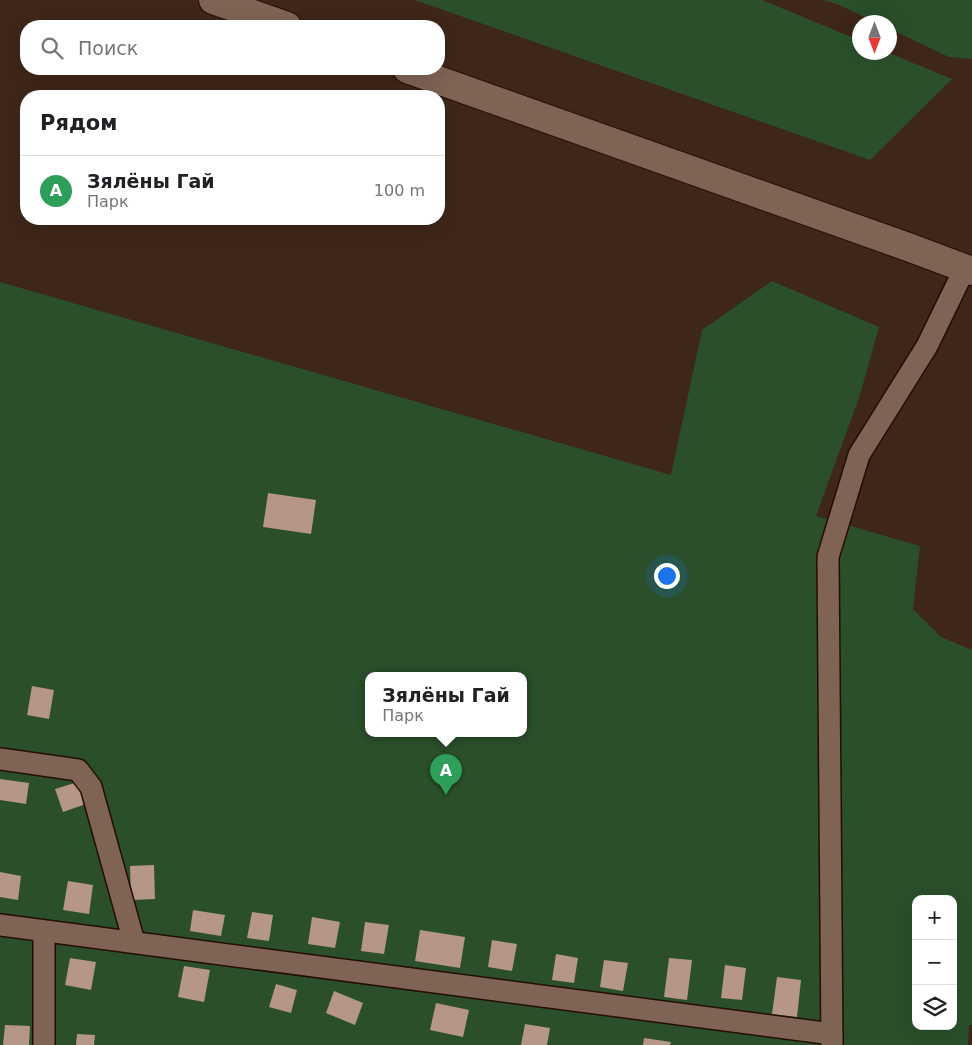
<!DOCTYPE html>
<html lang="ru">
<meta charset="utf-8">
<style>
:root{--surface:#fff;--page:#f2f2f2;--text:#202124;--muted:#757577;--line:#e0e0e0;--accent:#7a5286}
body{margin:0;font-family:"DejaVu Sans",sans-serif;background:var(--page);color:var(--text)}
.controls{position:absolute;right:15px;bottom:15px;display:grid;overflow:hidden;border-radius:10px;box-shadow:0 5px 20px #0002}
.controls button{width:45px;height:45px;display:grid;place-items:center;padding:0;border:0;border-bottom:1px solid var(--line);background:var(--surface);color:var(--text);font:25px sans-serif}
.compass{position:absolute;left:852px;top:15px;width:45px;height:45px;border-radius:50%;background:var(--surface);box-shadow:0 5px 20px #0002;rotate:180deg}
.you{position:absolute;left:666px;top:575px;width:18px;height:18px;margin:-12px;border:4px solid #fff;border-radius:50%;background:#1a73e8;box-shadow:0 0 0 8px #1a73e833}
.badge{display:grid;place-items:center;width:32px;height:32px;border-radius:50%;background:var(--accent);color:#fff;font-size:16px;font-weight:700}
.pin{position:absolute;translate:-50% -41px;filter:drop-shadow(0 1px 2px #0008)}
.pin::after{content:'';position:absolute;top:26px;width:18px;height:15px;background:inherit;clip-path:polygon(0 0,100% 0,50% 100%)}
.popup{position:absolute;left:365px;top:672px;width:162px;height:65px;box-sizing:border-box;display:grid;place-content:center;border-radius:10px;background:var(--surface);filter:drop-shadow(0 1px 4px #0005);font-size:16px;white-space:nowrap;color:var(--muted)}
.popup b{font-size:19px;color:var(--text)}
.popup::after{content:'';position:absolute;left:50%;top:100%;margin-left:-10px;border:10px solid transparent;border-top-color:var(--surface)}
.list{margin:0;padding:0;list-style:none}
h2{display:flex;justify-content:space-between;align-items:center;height:65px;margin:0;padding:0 20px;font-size:21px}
h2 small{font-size:16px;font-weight:400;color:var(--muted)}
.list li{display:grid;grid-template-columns:32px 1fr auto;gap:15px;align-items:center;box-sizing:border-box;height:70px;padding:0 20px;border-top:1px solid var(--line)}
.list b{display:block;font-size:19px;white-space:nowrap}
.list p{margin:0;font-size:16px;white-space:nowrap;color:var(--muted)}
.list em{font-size:16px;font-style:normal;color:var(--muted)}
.icon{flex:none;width:28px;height:28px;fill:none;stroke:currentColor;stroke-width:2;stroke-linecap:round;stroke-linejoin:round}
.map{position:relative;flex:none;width:972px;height:1045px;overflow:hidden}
.search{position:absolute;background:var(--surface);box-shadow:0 5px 20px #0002;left:20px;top:20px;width:425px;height:55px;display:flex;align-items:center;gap:12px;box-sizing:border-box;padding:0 18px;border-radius:20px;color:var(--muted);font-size:19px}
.panel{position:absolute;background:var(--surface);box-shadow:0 5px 20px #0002;left:20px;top:90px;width:425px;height:135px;border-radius:20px}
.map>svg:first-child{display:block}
.green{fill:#2a4f2a;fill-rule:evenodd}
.building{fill:#b59687}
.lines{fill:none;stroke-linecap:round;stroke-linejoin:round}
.street-casing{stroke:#240e03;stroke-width:24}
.secondary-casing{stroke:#240e03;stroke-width:30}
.street{stroke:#7f6354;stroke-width:21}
.secondary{stroke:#7f6354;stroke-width:28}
</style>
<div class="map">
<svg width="972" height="1045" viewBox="0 0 972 1045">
<rect width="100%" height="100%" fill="#3e2619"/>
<g class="green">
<path d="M415,0H762L859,40L860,52L889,53L952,79L870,160Z"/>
<path d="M823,0H972V59L949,57L890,29V22H875L837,4Z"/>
<path d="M772,281L879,327L860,395L816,516L920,546L913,609L941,637L972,650V1025H969L968,1045H0V282L671,475L702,330ZM368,676H524V734H368ZM916,899H953V1026H916Z"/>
</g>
<g class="building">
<path d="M268,493L316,500L311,534L263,527Z"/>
<path d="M32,686L54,690L49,719L27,715Z"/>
<path d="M0,779L29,783L26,804L0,800Z"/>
<path d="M78,782L86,804L63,812L55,789Z"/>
<path d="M154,865L155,899L131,900L130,866Z"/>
<path d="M0,872L21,876L18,900L0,897Z"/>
<path d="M68,881L93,885L89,914L63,910Z"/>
<path d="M193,910L225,915L221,936L190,931Z"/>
<path d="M252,912L273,915L269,941L247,938Z"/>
<path d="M312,917L340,922L335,948L308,944Z"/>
<path d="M365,922L389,925L384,954L361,951Z"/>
<path d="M420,930L465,937L460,968L415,961Z"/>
<path d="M492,940L517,944L512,971L488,967Z"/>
<path d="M556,954L578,958L574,983L552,980Z"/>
<path d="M70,958L96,962L91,990L65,985Z"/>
<path d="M669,958L692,960L687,1000L664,997Z"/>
<path d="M604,960L628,963L623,991L600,987Z"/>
<path d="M725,965L746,968L742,1000L721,998Z"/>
<path d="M184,966L210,970L204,1002L178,997Z"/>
<path d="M777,977L801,980L797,1017L772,1014Z"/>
<path d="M276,984L297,990L291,1013L269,1007Z"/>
<path d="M334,991L363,1003L355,1025L326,1013Z"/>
<path d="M436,1003L469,1010L463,1037L430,1030Z"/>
<path d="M525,1024L550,1028L547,1045H521Z"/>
<path d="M5,1025L30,1026L29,1045H3Z"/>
<path d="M77,1034L95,1035L94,1045H76Z"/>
<path d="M644,1038L671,1042L670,1045H643Z"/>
</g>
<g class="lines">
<defs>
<g id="street">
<path d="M0,759L78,770L91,787L134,942"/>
<path d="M0,925L832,1034"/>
<path d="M44,1045V931"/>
<path d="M832,1045L828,557L859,455L927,346L965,268"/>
</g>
<g id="secondary">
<path d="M213,0L287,26"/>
<path d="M407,69L908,247L972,271"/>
</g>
</defs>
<use href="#street" class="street-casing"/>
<use href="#secondary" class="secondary-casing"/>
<use href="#street" class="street"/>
<use href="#secondary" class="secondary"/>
</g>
</svg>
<div class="controls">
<button>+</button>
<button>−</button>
<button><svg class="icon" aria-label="layers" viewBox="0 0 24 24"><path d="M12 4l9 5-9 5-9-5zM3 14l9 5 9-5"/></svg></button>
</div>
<svg class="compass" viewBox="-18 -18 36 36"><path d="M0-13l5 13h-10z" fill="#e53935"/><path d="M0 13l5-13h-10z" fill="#757577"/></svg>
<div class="you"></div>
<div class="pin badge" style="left:446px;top:795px;background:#2e9e5b">A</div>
<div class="popup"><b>Зялёны Гай</b>Парк</div>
<div class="search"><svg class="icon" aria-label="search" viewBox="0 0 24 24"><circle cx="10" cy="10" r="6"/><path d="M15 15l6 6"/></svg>Поиск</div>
<section class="panel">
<h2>Рядом<small></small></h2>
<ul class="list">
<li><span class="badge" style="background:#2e9e5b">A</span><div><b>Зялёны Гай</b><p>Парк</p></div><em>100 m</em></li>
</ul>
</section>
</div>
